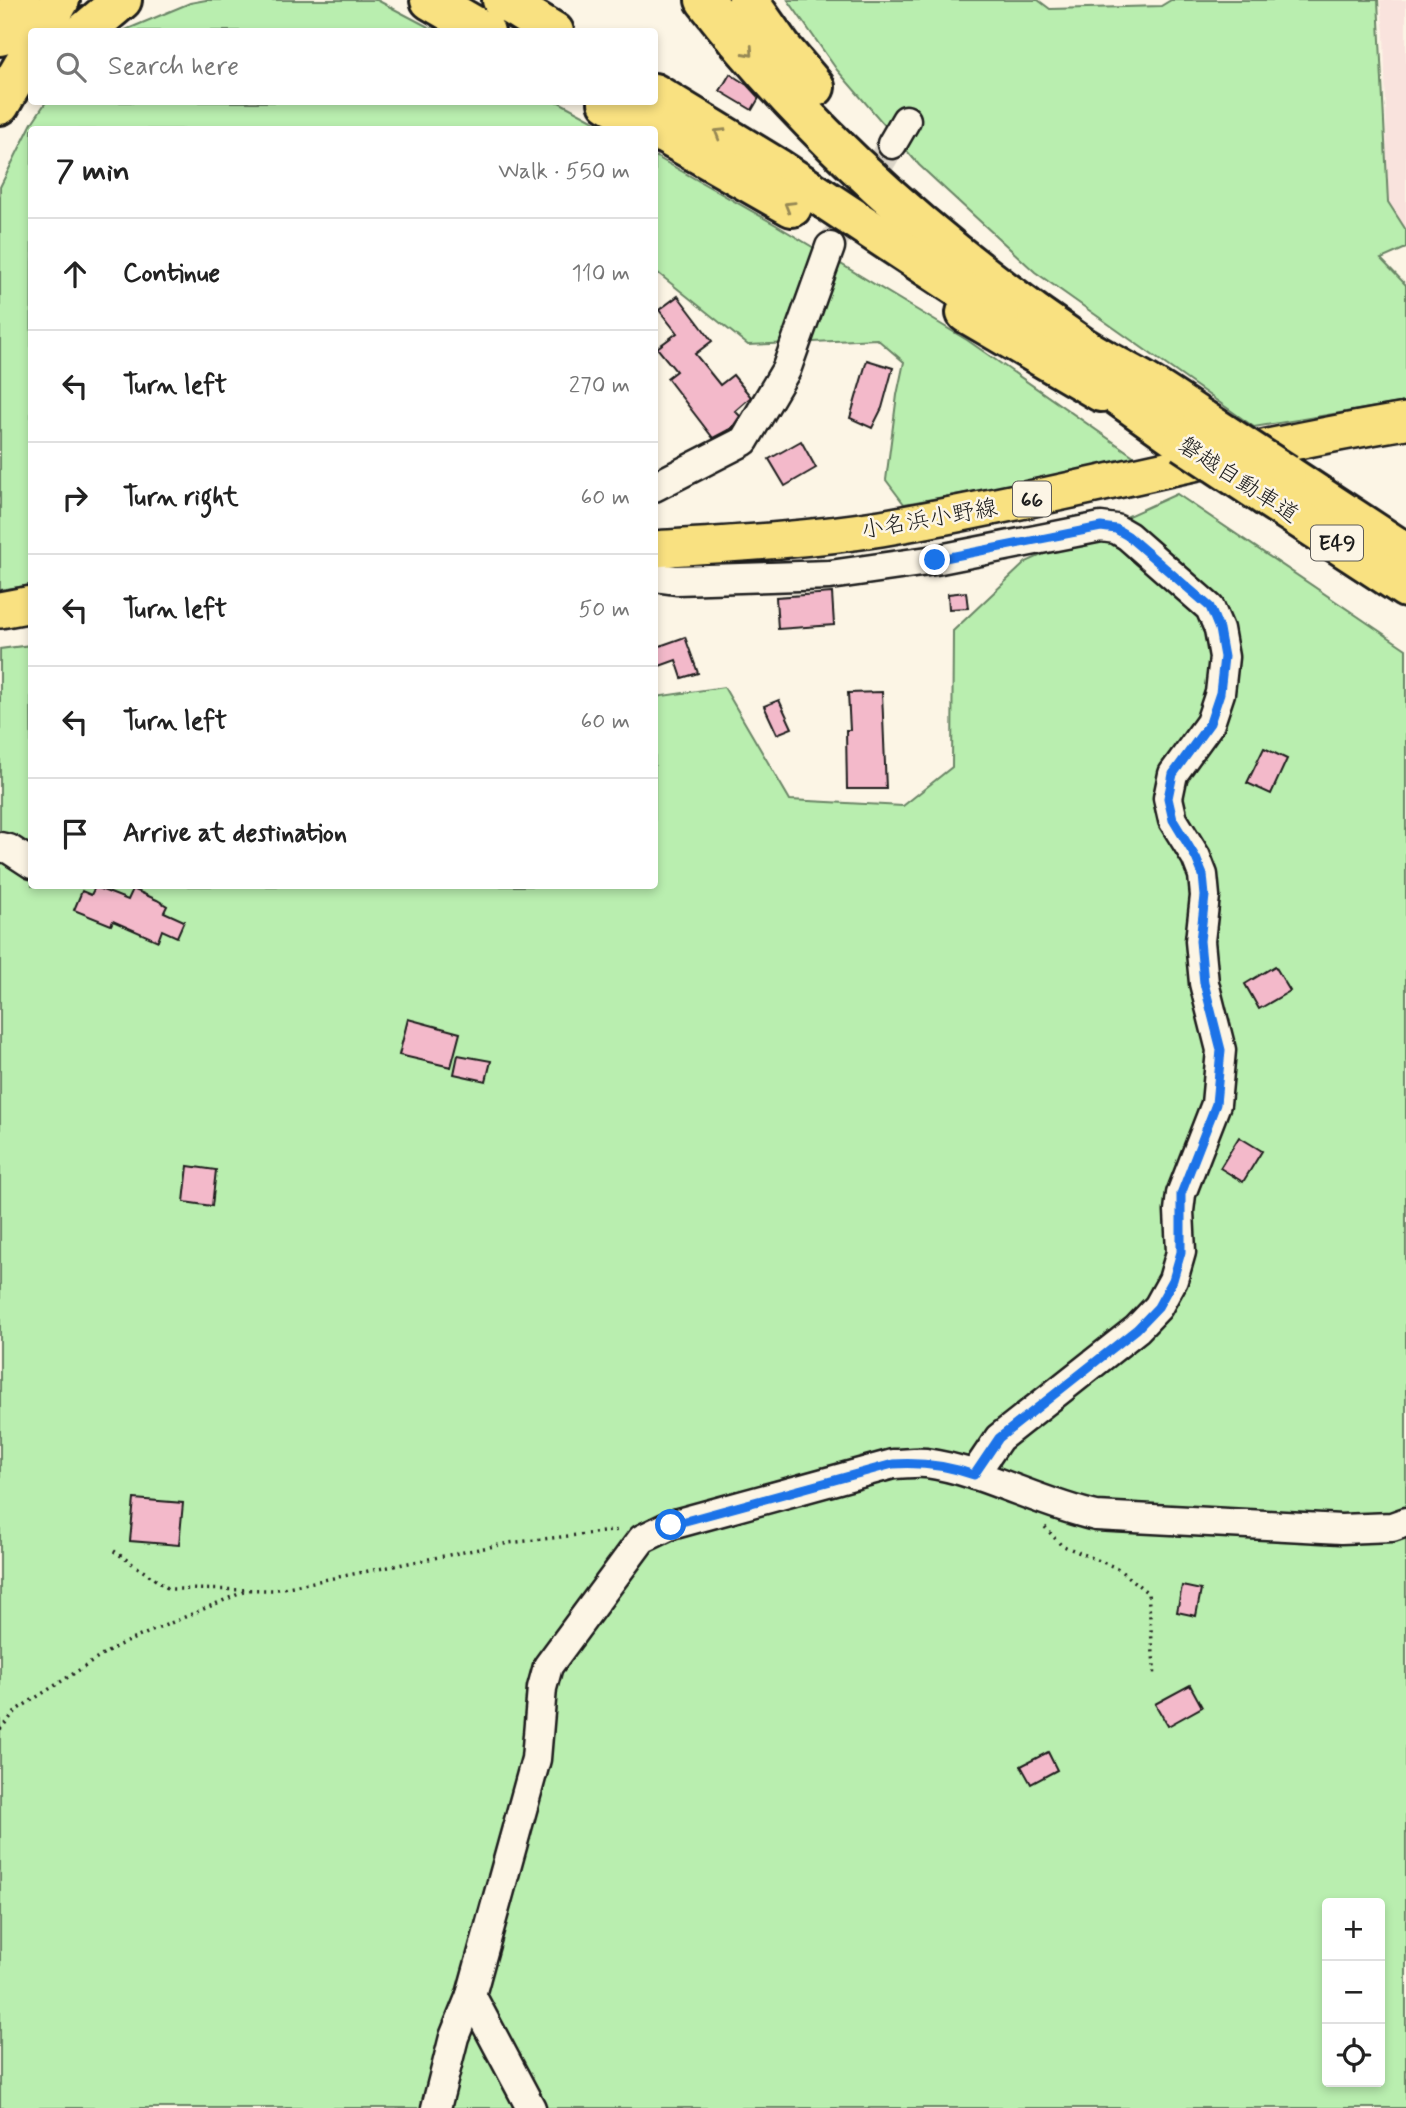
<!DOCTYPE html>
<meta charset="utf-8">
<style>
:root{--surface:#fff;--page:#f6f6f6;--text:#222;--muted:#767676;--line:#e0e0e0}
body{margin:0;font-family:Mynerve,"Klee One",sans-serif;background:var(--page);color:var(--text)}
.controls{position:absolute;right:21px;bottom:21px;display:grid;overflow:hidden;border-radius:7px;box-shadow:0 4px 10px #0003}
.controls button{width:63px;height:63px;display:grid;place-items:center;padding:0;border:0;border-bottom:2px solid var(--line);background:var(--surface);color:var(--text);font:35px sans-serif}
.stop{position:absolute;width:21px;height:21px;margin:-16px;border:5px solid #1a73e8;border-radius:50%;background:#fff}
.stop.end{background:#1a73e8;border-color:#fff;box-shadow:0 2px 7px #0008}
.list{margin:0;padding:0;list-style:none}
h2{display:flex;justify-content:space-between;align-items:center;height:91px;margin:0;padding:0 28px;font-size:30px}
h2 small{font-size:23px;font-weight:400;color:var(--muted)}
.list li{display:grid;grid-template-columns:46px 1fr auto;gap:21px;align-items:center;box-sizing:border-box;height:112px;padding:0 28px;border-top:2px solid var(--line)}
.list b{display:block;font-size:26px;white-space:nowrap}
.list em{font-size:23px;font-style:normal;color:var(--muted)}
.icon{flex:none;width:38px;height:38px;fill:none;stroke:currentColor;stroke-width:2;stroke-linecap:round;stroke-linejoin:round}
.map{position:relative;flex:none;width:1406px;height:2108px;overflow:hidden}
.search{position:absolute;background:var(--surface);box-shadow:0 4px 10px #0003;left:28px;top:28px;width:630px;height:77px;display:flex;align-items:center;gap:18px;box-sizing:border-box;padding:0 24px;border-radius:7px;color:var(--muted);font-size:26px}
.panel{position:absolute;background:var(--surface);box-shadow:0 4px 10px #0003;left:28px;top:126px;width:630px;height:763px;border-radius:7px}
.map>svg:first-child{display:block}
.built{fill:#f9e3dd}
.green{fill:#b9eeaf;stroke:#6a8566;stroke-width:2;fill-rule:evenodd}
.building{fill:#f3b9ca;stroke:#1c1c1c;stroke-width:2}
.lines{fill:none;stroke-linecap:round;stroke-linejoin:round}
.minor-tunnel{stroke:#dad4c7;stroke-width:28;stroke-dasharray:28 14;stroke-linecap:butt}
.minor-casing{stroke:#1c1c1c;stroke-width:33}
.major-casing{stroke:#1c1c1c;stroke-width:40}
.highway-casing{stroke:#1c1c1c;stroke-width:44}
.path{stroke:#1c1c1c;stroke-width:3.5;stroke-dasharray:2 5;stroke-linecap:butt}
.minor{stroke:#fcf5e5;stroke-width:28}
.major{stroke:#f9e181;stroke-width:35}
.highway{stroke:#f9e181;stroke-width:38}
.highway-bridge-casing{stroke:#1c1c1c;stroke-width:44;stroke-linecap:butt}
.highway-bridge{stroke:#f9e181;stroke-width:38}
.oneway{stroke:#968854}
.route{stroke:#1a73e8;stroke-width:9}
.labels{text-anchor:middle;stroke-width:5;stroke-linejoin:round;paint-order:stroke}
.shield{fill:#fcf5e5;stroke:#5f5d58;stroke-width:2}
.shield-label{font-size:21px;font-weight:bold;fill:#1c1c1c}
.street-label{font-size:23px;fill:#1c1c1c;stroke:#fcf5e5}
</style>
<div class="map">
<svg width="1406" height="2108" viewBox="0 0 1406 2108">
<rect width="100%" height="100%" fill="#fcf5e5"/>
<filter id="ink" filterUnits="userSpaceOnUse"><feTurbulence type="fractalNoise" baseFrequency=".0143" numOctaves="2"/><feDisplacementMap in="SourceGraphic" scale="14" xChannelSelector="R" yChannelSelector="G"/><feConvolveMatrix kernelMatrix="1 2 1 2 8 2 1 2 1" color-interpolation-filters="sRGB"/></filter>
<g filter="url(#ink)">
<path class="built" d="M1380,0H1406V230L1388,202L1384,31Z"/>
<g class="green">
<path d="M206,0H377L436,31H123L190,3Z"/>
<path d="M788,0H1038L1050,9L1161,6L1171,0H1378L1388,202L1406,230V248L1381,259L1406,285V402L1254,427L1035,272L919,165L837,70Z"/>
<path d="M46,102H559L609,129L32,130L31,585L0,590V187L32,123Z"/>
<path d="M655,156L776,225L967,340L1142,462L904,504L886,480L897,395L904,362L877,339L748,345L658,273L655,276Z"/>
<path d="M1177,494L1406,649V2108H0V649L31,645L32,886H654L655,697L724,687L790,800L903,806L952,767L953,631L1026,562ZM1327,1903H1380V2082H1327Z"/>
</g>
<g class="building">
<path d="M730,74L747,85L759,98L752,110L720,91Z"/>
<path d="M678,296L712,341L695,354L720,385L733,375L751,397L735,411L740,416L732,428L713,438L667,378L676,371L657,348L677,333L659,310Z"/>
<path d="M867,360L893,368L882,408L872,428L850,418Z"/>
<path d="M801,441L816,468L785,486L769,459Z"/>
<path d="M966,592L968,608L949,609L948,594Z"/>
<path d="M832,593L834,625L778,629L776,597Z"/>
<path d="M685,637L698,673L682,678L676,660L654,668V648Z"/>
<path d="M882,692L886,789H847L846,730H850L848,693Z"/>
<path d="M779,700L792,728L777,734L764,706Z"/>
<path d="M1264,748L1287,759L1271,794L1247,783Z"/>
<path d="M95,887L128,900L133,889L157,900L167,906L164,912L184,921L177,937L162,930L158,941L113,921L111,925L74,910L82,891L91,895Z"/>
<path d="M1275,966L1290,991L1259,1009L1245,984Z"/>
<path d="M408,1019L460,1033L451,1067L399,1055Z"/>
<path d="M458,1055L491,1061L486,1081L454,1074Z"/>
<path d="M1239,1137L1262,1151L1243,1182L1220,1168Z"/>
<path d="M188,1166L216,1170L212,1206L184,1202Z"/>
<path d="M134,1499L183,1503L179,1545L130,1541Z"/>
<path d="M1182,1586L1201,1590L1196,1616L1177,1612Z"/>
<path d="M1190,1685L1202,1707L1168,1726L1155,1704Z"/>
<path d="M1048,1752L1057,1770L1031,1784L1021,1766Z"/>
</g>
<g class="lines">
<path class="minor-tunnel" d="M830,247L892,144"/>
<defs>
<g id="minor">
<path d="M892,144L906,120"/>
<path d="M654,487L744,441L786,370L830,247"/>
<path d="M654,577L676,580L830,575L935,560L1101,527L1116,529L1128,536L1210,608L1219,629L1224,657L1220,693L1210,723L1173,774L1168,798L1173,820L1196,857L1203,875L1205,896L1200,941L1204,983L1221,1050L1216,1104L1181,1194L1179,1211L1181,1252L1173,1280L1158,1307L1137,1329L999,1438L974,1475"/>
<path d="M0,847L9,849L32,864"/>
<path d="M436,2108L454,2037L471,1995"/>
<path d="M531,2108L471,1995L536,1759L542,1688L548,1666L642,1539L671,1525L893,1464C904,1464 915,1462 926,1463C983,1471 1038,1503 1096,1516L1341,1529L1392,1527L1406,1522"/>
</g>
<g id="major">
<path d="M654,549C731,544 806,540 881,528C1057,498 1230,450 1406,421"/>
<path d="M0,610L32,604"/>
</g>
<g id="highway">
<path d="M430,0L485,32"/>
<path d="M502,0L554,32"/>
<path d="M705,0C809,134 941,250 1080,345C1101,359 1124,370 1145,382C1165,394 1184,407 1203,420"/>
<path d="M748,0L781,47L815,87"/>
<path d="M42,32L60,0"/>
<path d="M84,32L122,0"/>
<path d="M0,36L21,0"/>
<path d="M654,93L779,169L1000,315"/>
<path d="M608,102L792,207"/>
<path d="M0,105L32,50"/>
<path d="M966,313L1101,392"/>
<path d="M1082,370L1183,442"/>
<path d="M1286,474L1406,553"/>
<path d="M1268,498L1406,588"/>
</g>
</defs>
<use href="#minor" class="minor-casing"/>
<use href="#major" class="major-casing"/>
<use href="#highway" class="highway-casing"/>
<g class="path">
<path d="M1045,1527L1061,1545L1117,1568L1148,1593L1155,1678"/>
<path d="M114,1551L169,1589L273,1590L509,1543L620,1530"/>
<path d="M0,1729L18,1709L117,1646L248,1590"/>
</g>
<use href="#minor" class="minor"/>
<use href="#major" class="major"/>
<use href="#highway" class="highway"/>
<defs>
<g id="highway-bridge">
<path d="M1203,420L1286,474"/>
<path d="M1183,442L1268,498"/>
</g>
</defs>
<use href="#highway-bridge" class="highway-bridge-casing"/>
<use href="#highway-bridge" class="highway-bridge"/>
</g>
<defs><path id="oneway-chevron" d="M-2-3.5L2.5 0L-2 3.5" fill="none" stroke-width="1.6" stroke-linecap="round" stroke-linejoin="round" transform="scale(1.75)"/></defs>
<g class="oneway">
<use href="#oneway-chevron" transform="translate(749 52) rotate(48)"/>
<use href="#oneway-chevron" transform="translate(719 133) rotate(-149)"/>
<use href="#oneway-chevron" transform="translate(789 206) rotate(-149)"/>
</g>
</g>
<g class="lines" filter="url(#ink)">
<path class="route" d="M671,1525L893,1464C922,1462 946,1465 974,1475L999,1438L1137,1329L1158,1307L1173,1280L1181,1252V1194L1216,1104L1221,1050L1204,983L1200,941L1205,896L1203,875L1196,858L1173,820L1168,798L1173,774L1210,723L1220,693L1224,657L1219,629L1210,607L1128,536L1116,529L1101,527L935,560"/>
</g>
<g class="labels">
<g class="shield">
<rect x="1013" y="481.5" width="38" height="35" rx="5"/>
<rect x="1311" y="525.5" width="52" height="35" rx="5"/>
</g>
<g class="shield-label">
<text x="1032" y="506">66</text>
<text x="1337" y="550">E49</text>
</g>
<g class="street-label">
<text transform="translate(1239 479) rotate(33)" y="8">磐越自動車道</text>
<text transform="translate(929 518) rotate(-10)" y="8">小名浜小野線</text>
</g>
</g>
</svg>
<div class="controls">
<button>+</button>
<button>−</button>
<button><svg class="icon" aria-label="locate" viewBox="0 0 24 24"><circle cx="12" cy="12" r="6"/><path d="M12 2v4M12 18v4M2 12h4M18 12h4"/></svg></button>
</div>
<div class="stop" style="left:671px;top:1525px"></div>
<div class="stop end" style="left:935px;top:560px"></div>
<div class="search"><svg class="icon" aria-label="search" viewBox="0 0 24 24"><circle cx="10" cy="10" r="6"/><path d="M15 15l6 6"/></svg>Search here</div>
<section class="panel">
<h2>7 min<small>Walk · 550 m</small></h2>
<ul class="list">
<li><svg class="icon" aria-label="ahead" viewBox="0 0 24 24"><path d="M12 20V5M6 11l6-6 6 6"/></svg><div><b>Continue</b></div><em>110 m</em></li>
<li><svg class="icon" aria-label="left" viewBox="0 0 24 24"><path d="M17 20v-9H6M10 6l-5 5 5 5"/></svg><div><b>Turn left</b></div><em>270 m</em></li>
<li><svg class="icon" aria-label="right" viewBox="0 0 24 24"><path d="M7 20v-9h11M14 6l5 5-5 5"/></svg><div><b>Turn right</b></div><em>60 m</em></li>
<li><svg class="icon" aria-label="left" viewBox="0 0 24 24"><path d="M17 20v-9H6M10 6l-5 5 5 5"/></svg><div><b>Turn left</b></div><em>50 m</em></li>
<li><svg class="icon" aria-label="left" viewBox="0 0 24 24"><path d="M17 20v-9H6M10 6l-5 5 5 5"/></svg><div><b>Turn left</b></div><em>60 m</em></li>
<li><svg class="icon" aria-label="arrive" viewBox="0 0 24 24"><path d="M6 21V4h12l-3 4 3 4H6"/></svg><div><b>Arrive at destination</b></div></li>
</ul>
</section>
</div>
